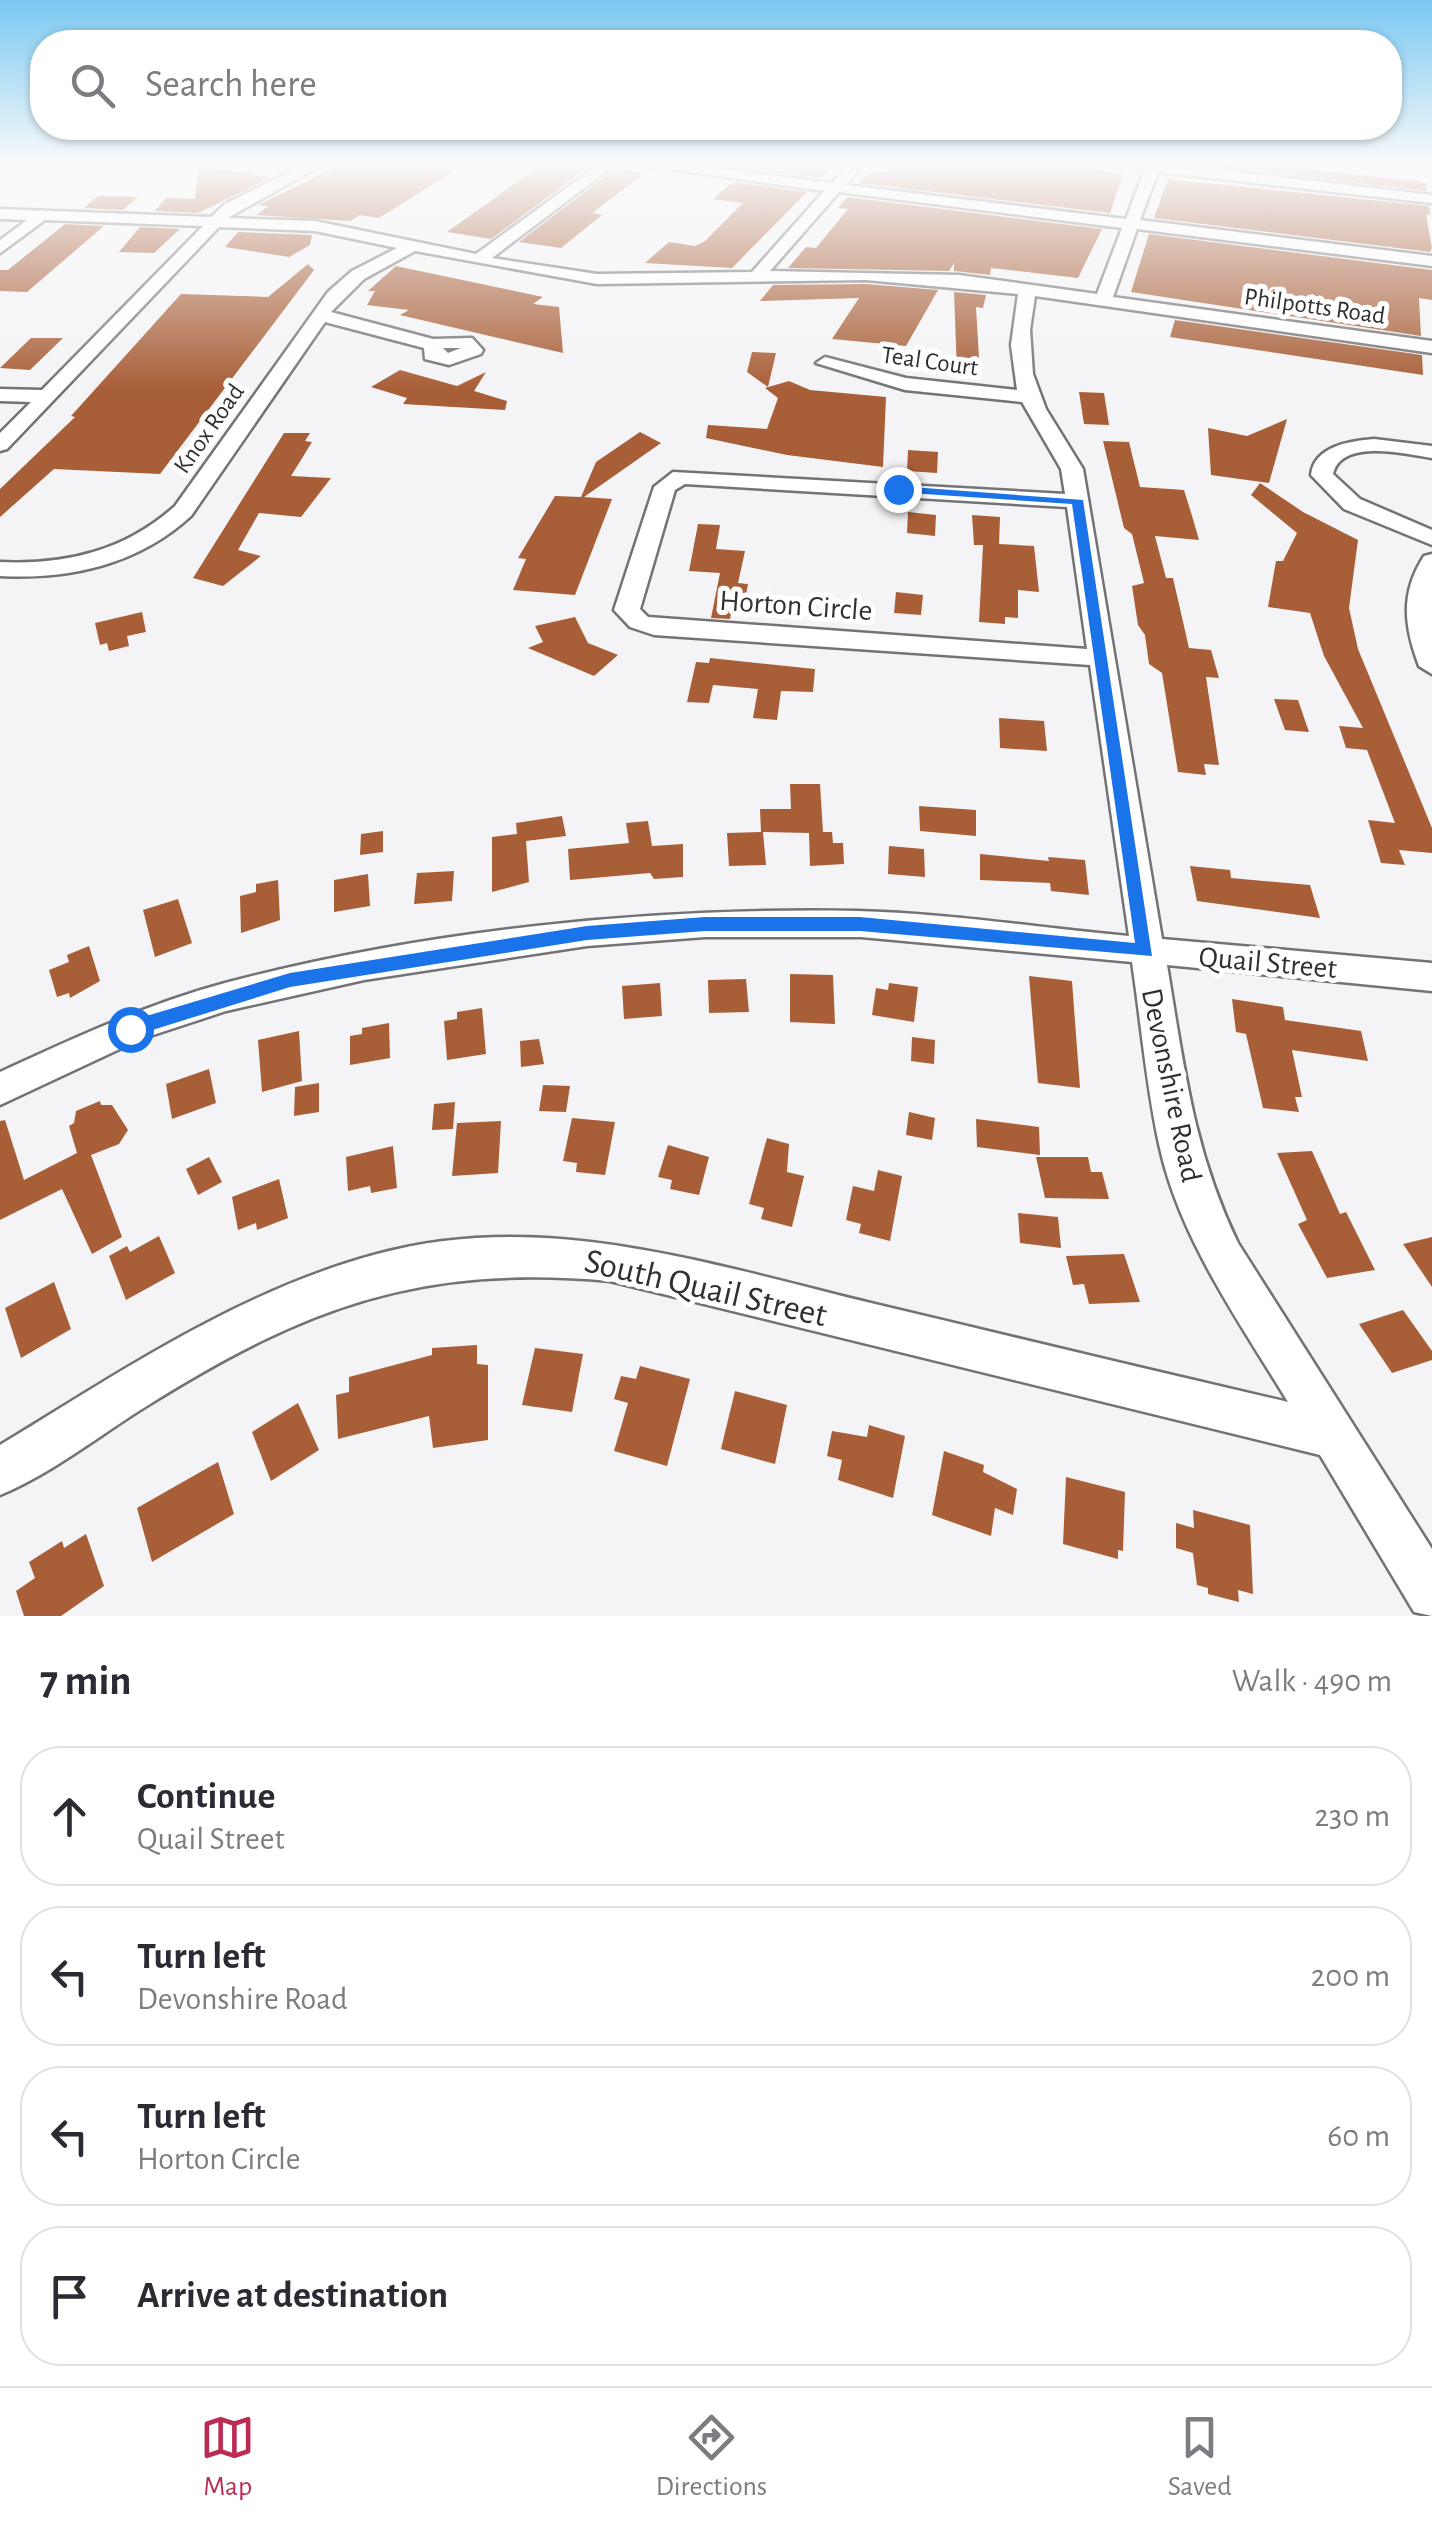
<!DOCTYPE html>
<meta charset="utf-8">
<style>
:root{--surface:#fff;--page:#f2f2f3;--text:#2b2b33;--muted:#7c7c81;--line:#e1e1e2;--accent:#bb2b52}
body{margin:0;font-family:"Alegreya Sans",sans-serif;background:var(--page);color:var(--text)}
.stop{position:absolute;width:30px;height:30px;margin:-22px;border:8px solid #1a73e8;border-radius:50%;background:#fff}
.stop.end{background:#1a73e8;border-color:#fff;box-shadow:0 2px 10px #0008}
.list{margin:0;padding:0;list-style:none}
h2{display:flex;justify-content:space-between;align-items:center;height:130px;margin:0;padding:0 40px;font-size:42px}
h2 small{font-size:32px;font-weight:400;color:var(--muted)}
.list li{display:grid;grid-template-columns:65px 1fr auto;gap:30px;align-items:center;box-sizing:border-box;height:140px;margin:0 20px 20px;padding:0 20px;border:2px solid var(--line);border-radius:40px}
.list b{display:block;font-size:38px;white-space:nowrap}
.list p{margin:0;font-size:32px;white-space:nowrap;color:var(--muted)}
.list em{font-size:32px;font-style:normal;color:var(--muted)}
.icon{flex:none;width:55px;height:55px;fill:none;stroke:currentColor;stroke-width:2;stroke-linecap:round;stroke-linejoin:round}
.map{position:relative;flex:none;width:1432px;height:1616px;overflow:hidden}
.search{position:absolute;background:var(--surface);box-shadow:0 2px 8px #0004;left:30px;right:30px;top:30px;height:110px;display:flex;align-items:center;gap:25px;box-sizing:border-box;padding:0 35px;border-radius:40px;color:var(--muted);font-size:38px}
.sheet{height:770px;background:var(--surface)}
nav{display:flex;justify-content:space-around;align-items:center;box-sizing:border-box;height:140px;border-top:2px solid var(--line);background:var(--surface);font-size:28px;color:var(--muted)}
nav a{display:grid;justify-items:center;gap:5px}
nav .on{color:var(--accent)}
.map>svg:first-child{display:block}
.building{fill:#a85f38}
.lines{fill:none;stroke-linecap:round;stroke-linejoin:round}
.minor-casing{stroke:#737375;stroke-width:5}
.minor{fill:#fff;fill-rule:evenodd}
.route{fill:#1a73e8}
.labels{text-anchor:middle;stroke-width:10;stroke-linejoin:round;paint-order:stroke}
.far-street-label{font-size:25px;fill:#303030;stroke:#fff}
.street-label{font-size:30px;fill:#303030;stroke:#fff}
.near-street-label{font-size:35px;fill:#303030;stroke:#fff}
</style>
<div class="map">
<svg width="1432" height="1616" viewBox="0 0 1432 1616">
<rect width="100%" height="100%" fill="#f4f4f6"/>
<g class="building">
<path d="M345,163L418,169L428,163H467L379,218L360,215L350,221L257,215L268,206L258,205Z"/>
<path d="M544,163L590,166L491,239L447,232Z"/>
<path d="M754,163H785L829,169L821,178L748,169Z"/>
<path d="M887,163H1047L1123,174L1110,213L859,183L873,171L887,172Z"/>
<path d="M1248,163L1416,181L1426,183L1427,191L1199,164Z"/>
<path d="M199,165L250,174L270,178L198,213L155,211L166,198L195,199Z"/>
<path d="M615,169L645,173L592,213L602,215L561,248L519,242Z"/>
<path d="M1168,179L1429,206L1430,215L1426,214L1432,248L1430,252L1154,218Z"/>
<path d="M733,182L807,192L732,268L645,263L669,242L695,246L705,241L743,203L713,199Z"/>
<path d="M98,196L138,197L123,210L84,208Z"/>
<path d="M847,197L1102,229L1078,278L991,268L990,275L954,271V263L949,271L788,268L806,247L816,248L848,209L838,208Z"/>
<path d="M65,224L104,226L27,292L0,291V270H8Z"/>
<path d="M140,227L180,229L154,253L119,252Z"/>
<path d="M238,232L312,235L310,245L289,257L225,247Z"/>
<path d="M1149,234L1432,270V300L1419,298L1421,336L1131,292Z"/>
<path d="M308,264L314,270L160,474L54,469L0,517V489L75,417L71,416L181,294L268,297Z"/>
<path d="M396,266L543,297L533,304L559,307L563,353L400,315L409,310L367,305L375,291H368Z"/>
<path d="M866,284L938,290L906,346L832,339L859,298L760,301L773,285Z"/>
<path d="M954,292L986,295L983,308L976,307L980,375L957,372Z"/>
<path d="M1175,320L1422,355L1423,375L1170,337Z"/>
<path d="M31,338H63L30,370L0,368Z"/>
<path d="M752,352L776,353L768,387L747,372Z"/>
<path d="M400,370L457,386L486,372L474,391L507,401L505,410L403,404L407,398L371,387Z"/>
<path d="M789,381L810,390L886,397L883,467L787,455L706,438L708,425L767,429L778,398L765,388Z"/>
<path d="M1079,392L1104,393L1109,425L1084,424Z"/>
<path d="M1287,419L1269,483L1211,475L1208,428L1247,436Z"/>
<path d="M640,432L661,443L584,497L612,499L575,595L513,590L526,559L518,558L555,496L581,497L596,462Z"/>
<path d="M284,433H310L305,441L312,442L291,476L331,478L301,517L259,513L238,550L261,556L223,586L193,578Z"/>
<path d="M1103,441L1129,442L1140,487L1184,490L1193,519L1199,540L1155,536L1166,578H1173L1189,648L1211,650L1219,678L1206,677L1219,765L1204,764L1206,775L1178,772L1162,673L1149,664L1145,635L1138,625L1132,586L1144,583L1132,534L1124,528Z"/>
<path d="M908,450L938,452L937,473L907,471Z"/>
<path d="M1260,483L1303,512L1358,540L1349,608L1358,649L1432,828V853L1399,850L1405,865L1381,863L1368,820L1395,823L1367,750L1346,748L1339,726L1363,728L1324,656L1310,613L1268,607L1276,561H1283L1297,533L1251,495Z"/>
<path d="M908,512L936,515L935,536L907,533Z"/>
<path d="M972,515L1000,517L999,544L1034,546L1039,592L1018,590V618L1005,617V624L979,622L983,545H974Z"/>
<path d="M698,524L720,525L716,549L745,551L738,583L748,584L744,605L733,604L730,619L711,618L720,573L689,571Z"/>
<path d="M896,592L923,595L921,615L894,613Z"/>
<path d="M142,612L146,632L127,636L129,646L109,651L107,643L100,645L95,623Z"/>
<path d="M575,617L588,643L618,655L594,676L528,648L543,642L535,626Z"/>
<path d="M710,658L815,669L813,692L781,691L777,720L753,718L758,689L713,685L709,703L687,702L696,662L709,663Z"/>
<path d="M1274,699L1298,700L1309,732L1285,730Z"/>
<path d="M999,718L1044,721L1047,751L1000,748Z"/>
<path d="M790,784H820L823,832H832L833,843H843L844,864L810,866L809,833L763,832L766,865L729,866L727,833L761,832L760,809H791Z"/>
<path d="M919,806L976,810V836L920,831Z"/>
<path d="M562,816L566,836L526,841L529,882L492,892V837L517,834L516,823Z"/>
<path d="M648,821L652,846L683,844V877L654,879L650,873L570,880L568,849L629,843L626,823Z"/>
<path d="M383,831V852L360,855L361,834Z"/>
<path d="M889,846L924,849L925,877L888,874Z"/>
<path d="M980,854L1049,861L1048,857L1085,860L1089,895L1051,891L1050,883L980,880Z"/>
<path d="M1190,866L1230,870L1231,878L1310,885L1320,918L1197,901Z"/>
<path d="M454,871L452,901L414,904L417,873Z"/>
<path d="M368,874L370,906L334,912V880Z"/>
<path d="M278,880L280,920L241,933L240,896L256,892V884Z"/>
<path d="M178,899L192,943L155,957L143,910Z"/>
<path d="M89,946L100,981L70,998L69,993L57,997L49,970L69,962L67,955Z"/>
<path d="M790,974L833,975L835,1024L790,1022Z"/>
<path d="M1029,976L1072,981L1080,1088L1038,1083Z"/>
<path d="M746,979L749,1012L709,1013L708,980Z"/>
<path d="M660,983L662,1016L624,1019L622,986Z"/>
<path d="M889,983L918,987L914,1022L872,1015L876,988L888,990Z"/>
<path d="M1232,999L1283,1007L1285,1020L1361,1031L1368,1061L1292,1050L1302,1097H1295L1299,1112L1263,1108L1246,1034L1236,1032Z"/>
<path d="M482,1008L486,1054L447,1060L444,1021L457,1019V1012Z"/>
<path d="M389,1023L390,1058L350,1065V1036L362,1034V1028Z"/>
<path d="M299,1031L302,1081L262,1092L258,1040Z"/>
<path d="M912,1037L935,1040L934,1064L911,1061Z"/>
<path d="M539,1039L544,1064L521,1067L520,1041Z"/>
<path d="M209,1069L216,1103L172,1119L166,1084Z"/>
<path d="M319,1083V1112L294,1116L295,1087Z"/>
<path d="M543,1085L570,1086L566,1112L539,1111Z"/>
<path d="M100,1101L101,1105H112L128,1130L119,1144L91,1155L122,1237L92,1254L62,1189L0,1220V1121L5,1120L24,1180L77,1153L69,1126L74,1123L76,1111Z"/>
<path d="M455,1102L453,1129L432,1130L434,1104Z"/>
<path d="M909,1112L935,1118L932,1140L906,1135Z"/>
<path d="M572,1118L615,1122L605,1175L576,1172L577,1163L563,1161Z"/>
<path d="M976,1119L1039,1127L1040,1155L977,1147Z"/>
<path d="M501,1121L498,1173L452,1176L457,1123Z"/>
<path d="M767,1138L789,1144L787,1172L804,1176L792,1227L761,1219L764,1208L749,1204Z"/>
<path d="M668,1145L709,1157L699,1195L670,1189L672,1180L658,1177Z"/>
<path d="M393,1146L397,1188L371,1193L370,1186L348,1191L346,1157Z"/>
<path d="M1312,1151L1340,1214L1346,1212L1375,1270L1327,1278L1298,1224L1307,1220L1277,1153Z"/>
<path d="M209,1157L222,1182L198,1195L186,1169Z"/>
<path d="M1036,1157H1088L1091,1172H1102L1109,1199L1045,1198Z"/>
<path d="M878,1170L902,1176L890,1241L859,1233L861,1224L846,1220L853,1186L874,1191Z"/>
<path d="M279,1179L288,1218L257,1230L256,1223L238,1230L232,1197Z"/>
<path d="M1018,1213L1058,1217L1061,1248L1020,1243Z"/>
<path d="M159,1236L175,1273L126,1300L109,1256L127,1246L130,1252Z"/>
<path d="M1432,1237V1287L1403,1244Z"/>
<path d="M1124,1254L1140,1302L1089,1304L1084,1284L1073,1285L1066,1256Z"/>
<path d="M54,1282L71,1329L21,1358L5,1308Z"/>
<path d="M1403,1310L1432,1351V1360L1392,1373L1359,1324Z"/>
<path d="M477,1345V1364L488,1365V1440L433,1448L429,1416L338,1439L336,1395L349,1392V1377L432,1355V1348Z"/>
<path d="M535,1348L583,1354L572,1412L522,1405Z"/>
<path d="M640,1366L690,1379L667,1466L614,1451L628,1403L614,1399L621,1376L636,1379Z"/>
<path d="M735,1391L787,1405L775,1464L721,1449Z"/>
<path d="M298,1403L319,1450L271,1481L252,1432Z"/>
<path d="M869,1425L905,1436L893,1498L838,1480L842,1460L827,1456L832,1431L867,1437Z"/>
<path d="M944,1451L984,1465L983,1472L1017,1489L1013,1515L995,1508L991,1536L932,1515Z"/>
<path d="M218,1462L234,1514L152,1562L137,1508Z"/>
<path d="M1066,1477L1125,1492L1123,1551L1118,1550V1559L1063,1544Z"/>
<path d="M1193,1510L1250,1525L1253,1594L1238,1590L1239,1602L1208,1594V1588L1197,1585L1193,1553L1176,1548V1523L1194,1528Z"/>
<path d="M86,1534L104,1586L61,1616H24L16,1591L35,1578L29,1562L62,1541L64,1548Z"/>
</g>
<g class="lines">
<defs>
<g id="minor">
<path d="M307,163H325L228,218L315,221L476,254L601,163H617L492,258L597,274L752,272L824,191L628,163H671L832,183L849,163H864L846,185L1126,219L1144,171L1106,163H1161L1432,195V203L1158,172L1140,220L1432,256V266L1137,229L1113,297L1432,341V353L1035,296L1030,330L1033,374L1046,409L1083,469L1162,939L1432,963V991L1167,965C1184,1066 1193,1150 1238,1243L1432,1549V1616L1414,1612L1320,1455L610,1281C422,1264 307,1306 150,1404C101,1434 53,1473 0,1495V1445C120,1372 239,1291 377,1254C545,1208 712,1265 875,1304C1013,1337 1150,1370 1288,1402C1239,1321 1179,1238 1159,1144C1146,1084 1141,1022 1132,962L861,937H705L587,946L364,980L226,1011L141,1039L0,1105V1072C74,1038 147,1004 225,983C424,930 652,907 857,911C947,913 1039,928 1129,936L1090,665L654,635L630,627L614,610L654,487L673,472L1065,494L1061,469L1022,402L905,390L816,363L825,357L906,378L1017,390L1011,345L1018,294L866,280L597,284L415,251L364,279L331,312L433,339L472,338L483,350L481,354L449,365L425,359L424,348L325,322L191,516C139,564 70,580 0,576V562C66,565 125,551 175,506L328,292L352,271L397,248L315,231L219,227L7,449L0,451V433L31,402L0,401V389L42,390L203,226L45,220L0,253V240L27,220L0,219V209L211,217L225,204ZM839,192L1122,228L1097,294L959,275L770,271ZM443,348H461L448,353ZM685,484L1067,507L1087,649L648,617L640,609L675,490Z"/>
<path d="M1374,439L1432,446V458C1406,454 1341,438 1333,474L1360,499L1432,530V545L1344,509L1311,475C1314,446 1350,441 1374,439Z"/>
<path d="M1432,554V674L1419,666C1404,626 1400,593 1424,556Z"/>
</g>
</defs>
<use href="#minor" class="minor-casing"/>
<use href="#minor" class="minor"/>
</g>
<linearGradient id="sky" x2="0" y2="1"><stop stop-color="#79c8f1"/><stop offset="0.42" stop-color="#fafafb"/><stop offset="1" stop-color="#fafafb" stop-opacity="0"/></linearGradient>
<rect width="1432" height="389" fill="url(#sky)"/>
<path class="route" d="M898,486L1083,500L1152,956L860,931H705L587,940L290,987L130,1037L123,1035V1023L290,973L587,926L705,917H860L1135,943L1072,504L894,492Z"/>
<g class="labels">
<g class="far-street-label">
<text transform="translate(1315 305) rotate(8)" y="9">Philpotts Road</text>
<text transform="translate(930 360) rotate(8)" y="9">Teal Court</text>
<text transform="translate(208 428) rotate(-55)" y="9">Knox Road</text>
</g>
<g class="street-label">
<text transform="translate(796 605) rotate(4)" y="10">Horton Circle</text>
<text transform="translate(1268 962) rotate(5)" y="10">Quail Street</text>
<text transform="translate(1172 1085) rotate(78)" y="10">Devonshire Road</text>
</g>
<g class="near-street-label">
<text transform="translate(706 1287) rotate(13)" y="12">South Quail Street</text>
</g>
</g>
</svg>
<div class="stop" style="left:130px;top:1029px"></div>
<div class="stop end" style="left:898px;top:489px"></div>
<div class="search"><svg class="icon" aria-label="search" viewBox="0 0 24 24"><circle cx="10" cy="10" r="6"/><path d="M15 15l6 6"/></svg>Search here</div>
</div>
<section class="sheet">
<h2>7 min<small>Walk · 490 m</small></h2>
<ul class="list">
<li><svg class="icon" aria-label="ahead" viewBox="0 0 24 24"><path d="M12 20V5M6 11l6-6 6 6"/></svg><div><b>Continue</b><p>Quail Street</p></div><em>230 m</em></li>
<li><svg class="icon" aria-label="left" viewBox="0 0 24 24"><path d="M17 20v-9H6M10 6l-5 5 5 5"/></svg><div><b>Turn left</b><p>Devonshire Road</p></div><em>200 m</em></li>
<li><svg class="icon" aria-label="left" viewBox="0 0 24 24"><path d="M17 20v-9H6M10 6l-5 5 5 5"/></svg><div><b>Turn left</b><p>Horton Circle</p></div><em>60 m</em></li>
<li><svg class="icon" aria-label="arrive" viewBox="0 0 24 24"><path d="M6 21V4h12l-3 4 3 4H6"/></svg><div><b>Arrive at destination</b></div></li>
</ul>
</section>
<nav>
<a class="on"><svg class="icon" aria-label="map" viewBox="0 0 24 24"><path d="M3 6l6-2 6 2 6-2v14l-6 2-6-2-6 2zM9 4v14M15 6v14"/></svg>Map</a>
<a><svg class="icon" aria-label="directions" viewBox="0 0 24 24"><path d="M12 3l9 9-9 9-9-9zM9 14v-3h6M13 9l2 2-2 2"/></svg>Directions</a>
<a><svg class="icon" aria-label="saved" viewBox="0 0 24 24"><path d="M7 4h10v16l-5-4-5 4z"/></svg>Saved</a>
</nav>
